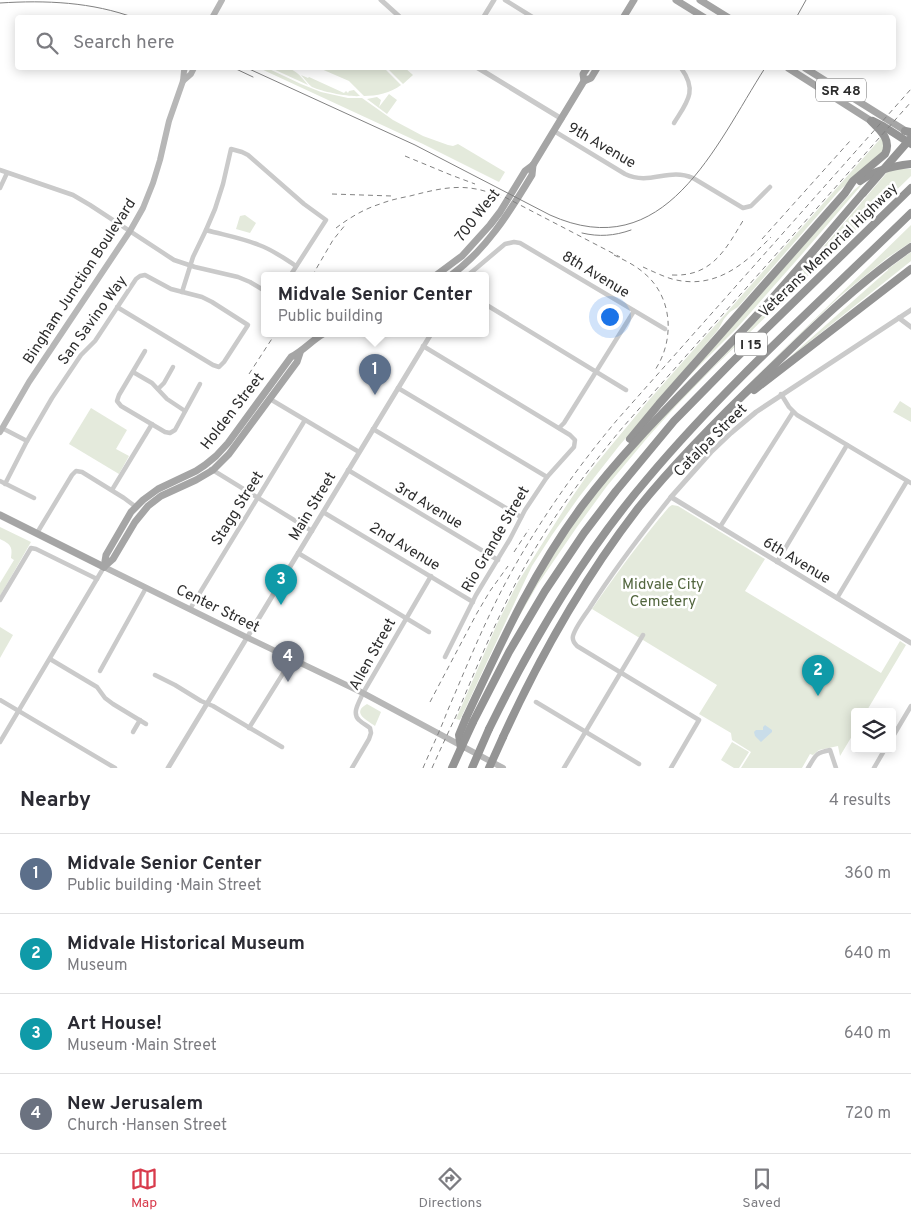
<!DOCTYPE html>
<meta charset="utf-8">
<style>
:root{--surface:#fff;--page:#f7f7f7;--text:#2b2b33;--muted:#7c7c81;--line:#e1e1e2;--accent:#d83b4c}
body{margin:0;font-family:Overpass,sans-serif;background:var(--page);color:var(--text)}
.controls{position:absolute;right:15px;bottom:15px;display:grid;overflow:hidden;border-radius:5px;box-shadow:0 2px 12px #0003}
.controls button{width:45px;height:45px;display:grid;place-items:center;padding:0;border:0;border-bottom:1px solid var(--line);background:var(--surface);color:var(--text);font:25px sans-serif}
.you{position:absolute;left:609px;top:316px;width:18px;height:18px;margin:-12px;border:4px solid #fff;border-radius:50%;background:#1a73e8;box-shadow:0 0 0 8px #1a73e833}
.badge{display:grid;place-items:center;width:32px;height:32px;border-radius:50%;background:var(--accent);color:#fff;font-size:16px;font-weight:700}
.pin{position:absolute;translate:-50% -41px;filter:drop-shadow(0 1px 2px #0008)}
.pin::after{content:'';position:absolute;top:26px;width:18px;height:15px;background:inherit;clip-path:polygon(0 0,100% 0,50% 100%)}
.popup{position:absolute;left:261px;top:272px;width:228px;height:65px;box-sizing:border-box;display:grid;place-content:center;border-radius:5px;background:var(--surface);filter:drop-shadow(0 1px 4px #0005);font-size:16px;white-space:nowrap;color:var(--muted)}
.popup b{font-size:19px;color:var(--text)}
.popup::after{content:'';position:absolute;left:50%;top:100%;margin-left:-10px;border:10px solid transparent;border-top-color:var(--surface)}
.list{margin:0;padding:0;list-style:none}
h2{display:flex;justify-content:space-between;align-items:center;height:65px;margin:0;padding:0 20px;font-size:21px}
h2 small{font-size:16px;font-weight:400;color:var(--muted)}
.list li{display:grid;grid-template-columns:32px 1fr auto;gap:15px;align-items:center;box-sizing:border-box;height:80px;padding:0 20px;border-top:1px solid var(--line)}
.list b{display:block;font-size:19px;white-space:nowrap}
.list p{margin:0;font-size:16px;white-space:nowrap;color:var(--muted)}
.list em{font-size:16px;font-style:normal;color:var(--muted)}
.icon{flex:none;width:28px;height:28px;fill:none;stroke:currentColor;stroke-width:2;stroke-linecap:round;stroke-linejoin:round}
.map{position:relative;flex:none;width:911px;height:768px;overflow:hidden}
.search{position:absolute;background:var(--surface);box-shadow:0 2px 12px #0003;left:15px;right:15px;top:15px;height:55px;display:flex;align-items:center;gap:12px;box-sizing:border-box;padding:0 18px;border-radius:5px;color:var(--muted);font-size:19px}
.sheet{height:385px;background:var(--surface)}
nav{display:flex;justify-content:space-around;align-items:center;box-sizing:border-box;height:70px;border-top:1px solid var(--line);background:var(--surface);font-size:14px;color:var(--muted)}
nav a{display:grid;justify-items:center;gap:2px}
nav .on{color:var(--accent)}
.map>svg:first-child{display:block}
.green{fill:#e4eadc}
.water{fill:#c9dde9}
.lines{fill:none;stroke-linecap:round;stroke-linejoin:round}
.minor{stroke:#cacaca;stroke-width:4.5}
.tertiary{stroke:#cacaca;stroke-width:5}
.secondary{stroke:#b7b7b7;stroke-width:6}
.primary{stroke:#a5a5a5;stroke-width:7}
.motorway{stroke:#949494;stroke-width:8}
.tram{stroke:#828282;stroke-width:1}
.rail{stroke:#828282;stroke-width:1;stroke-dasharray:5 4;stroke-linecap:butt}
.motorway-bridge{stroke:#949494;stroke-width:8}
.labels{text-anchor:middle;stroke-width:5;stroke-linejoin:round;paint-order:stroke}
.shield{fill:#fff;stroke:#6c6c6c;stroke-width:1}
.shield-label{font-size:14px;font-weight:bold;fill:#2d2d2d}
.street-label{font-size:15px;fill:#2d2d2d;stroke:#fff}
.park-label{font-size:15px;fill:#52663e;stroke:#fff}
</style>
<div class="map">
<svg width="911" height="768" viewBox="0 0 911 768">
<rect width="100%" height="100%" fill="#fff"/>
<g class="green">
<path d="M259,68H267L301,84L321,92L348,98H362L393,120L423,136L448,145L453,146L458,144L505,172L499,182L423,144Z"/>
<path d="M271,68C292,67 295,69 308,85Z"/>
<path d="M319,68H384L401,85C391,93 376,96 364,96L349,81Z"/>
<path d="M387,68H405L413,75L403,84Z"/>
<path d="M301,75L308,78L309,77L344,93L346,91L348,93L349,91L354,90L360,96C349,97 323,92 312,87C308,84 305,79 301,75Z"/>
<path d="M389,94L397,100L387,114L367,99L377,97L381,100L379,107Z"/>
<path d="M881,138L885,142L883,151L839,191L759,283L738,307L730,312L724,319L718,330L619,446L579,497L552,535L532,566L521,589L460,720L456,719L497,624L518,582L568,503L588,474L610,447L649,400Z"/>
<path d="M894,169H911V176L711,370L676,406L648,437L607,486L577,527L538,584L513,627L529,594L573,524L608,477L672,406L715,365L747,332L832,237L889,170Z"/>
<path d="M865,181L803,253L737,328L674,391L799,250L854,190Z"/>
<path d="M245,215L256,223L250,233L236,229L240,216Z"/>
<path d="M911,225V242L887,258L839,297L743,389Z"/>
<path d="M911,252V261L783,363L888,270V269Z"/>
<path d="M900,401L911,408V422L893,412Z"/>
<path d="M91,408L127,430L116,449L129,456L119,474L69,444Z"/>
<path d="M672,505L678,506L765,559L745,591L881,673L900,641L906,645L866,712H855V731L840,756L838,746L819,750L813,755L810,754L802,768H741L751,752L732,740L731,733L699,714L717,685L592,609C616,574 641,540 669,507Z"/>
<path d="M0,527L31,542L0,596V583L14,560L11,558C13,546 10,544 0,539Z"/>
<path d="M0,627L13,635L0,658Z"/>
<path d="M367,704L381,712L375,726C367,720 351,713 367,704Z"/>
<path d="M732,742L749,752L739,768H734L721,760Z"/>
</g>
<path class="water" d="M765,725L772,730V732L761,742L755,736L754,732L756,730H763V727Z"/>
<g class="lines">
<g class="minor">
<path d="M505,0L534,18"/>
<path d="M674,123C687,102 698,91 681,68"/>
<path d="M554,131L625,174C651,186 668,167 693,178L743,208L751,206L770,187"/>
<path d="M0,170L73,195L90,205L174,260L195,267L238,277L250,282L265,291"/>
<path d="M0,188L7,173"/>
<path d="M206,230C224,235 242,238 259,245C273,250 284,258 296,266"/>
<path d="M467,276L505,244L514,242L520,243L665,329"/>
<path d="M182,292L193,257L206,230L215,209L223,184L231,149L242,152L248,155L304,204L326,220L290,276"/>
<path d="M485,304L626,390"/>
<path d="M423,346L570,435L575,440L574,447L547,477L525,510L510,539L476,595L445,657"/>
<path d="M145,351L119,395L117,401L121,406L165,432L170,433L175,430L200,384"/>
<path d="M133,372L152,383L167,399L185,411"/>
<path d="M398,388L547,477"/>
<path d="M158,389L164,383L173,367"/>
<path d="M781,394L789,407L797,415L911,483"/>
<path d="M270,399L359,452"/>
<path d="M2,428L27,441"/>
<path d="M559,428L564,423L634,311"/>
<path d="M373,429L521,517"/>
<path d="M211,469L312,531"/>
<path d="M348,470L498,560"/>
<path d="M0,481L34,498"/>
<path d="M5,484L27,441L52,398L81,355L95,341L136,279L140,276L145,275L171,289L202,297L212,302L248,325L224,362L219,367L213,365L117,307"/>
<path d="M112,490L152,424"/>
<path d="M671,497C642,533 614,570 589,609C584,616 575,628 573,636C572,640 574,643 577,646L699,720L671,768"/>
<path d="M323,512L473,602"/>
<path d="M720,527L793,412"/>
<path d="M37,533L72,475L76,471L82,472L124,498L136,507"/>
<path d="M298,553L429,632"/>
<path d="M777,562L847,445"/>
<path d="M837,598L907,481"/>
<path d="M0,600L31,548L36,549L97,579"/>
<path d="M190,609L305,420"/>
<path d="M50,659L97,687L105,698L113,704L146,724"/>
<path d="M100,671L146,588"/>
<path d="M155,675L175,685L201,701L213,706L282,747"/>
<path d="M0,700L115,768"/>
<path d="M536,702L639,764"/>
<path d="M249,728L292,659"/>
<path d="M133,732L140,720"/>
<path d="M892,738L911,706"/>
<path d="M0,742L104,567"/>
<path d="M352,768L369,739L371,733L370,728C366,725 362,723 359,720C351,713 360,701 363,693L431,576"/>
<path d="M564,768L643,635"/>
<path d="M808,768C816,755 815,753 830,750L836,768"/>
<path d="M874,768L885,749"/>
</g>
<g class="tertiary">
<path d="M381,0L401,18"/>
<path d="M483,18L494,0"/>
<path d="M478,68L562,119"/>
<path d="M911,310L756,412L731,433L711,452L671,497L911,643"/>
<path d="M899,318L911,327"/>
<path d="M168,768L431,334"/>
</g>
<g class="secondary">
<path d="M212,18L222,0"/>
<path d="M183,81L191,74L194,68"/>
<path d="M0,432L29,382L130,231L143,208L153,183L160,160L169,121L183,81L184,71L185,68"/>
<path d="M104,567L242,635L363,693L503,768"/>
</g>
<g class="primary">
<path d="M676,0L705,18"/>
<path d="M700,0L729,18"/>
<path d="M623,18L634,0"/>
<path d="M788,68L876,124"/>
<path d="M805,68L909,133"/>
<path d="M584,81L591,78L597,68"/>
<path d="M435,276L462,256L490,225L500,212L525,171L533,165L584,81L583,74L587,68"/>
<path d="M450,276C486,250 509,213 532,175L533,165"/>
<path d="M0,515L104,567"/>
<path d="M104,567L106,555L131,512L143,500L158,489L196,471L205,465L216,456L228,443L291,357C303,351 311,341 323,334"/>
<path d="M104,567L113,559L135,522L148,506L161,496L196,480L213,470L229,454L297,362L300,353"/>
</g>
<g class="motorway">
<path d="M873,121L883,126L911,144"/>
<path d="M905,131L911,132"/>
<path d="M860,181C875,170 892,166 911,164"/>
<path d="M754,390L911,269"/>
<path d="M630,439L659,404L845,193L853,181L885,154C892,140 880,130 871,121"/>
<path d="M466,718C501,643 533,572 582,506C630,442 688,388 743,330C785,286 823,239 863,193"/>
<path d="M473,722L509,652L545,591L584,533L616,491L674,421L731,363L911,188"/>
<path d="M489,729C532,641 584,553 648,478C728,383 822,300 911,213"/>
<path d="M503,737C540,656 584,578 639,507C678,459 721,416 766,373C812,328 858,283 911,247"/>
<path d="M452,768L461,748"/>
</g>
<g class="tram">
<path d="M0,3C46,0 92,2 135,18"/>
<path d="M796,18L806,0"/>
<path d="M234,68L253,77"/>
<path d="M247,68L415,145L550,215C665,267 715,146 765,68"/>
<path d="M582,233C599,237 614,236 631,230"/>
</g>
<g class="rail">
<path d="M405,156L451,175L475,184"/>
<path d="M497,193L620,257"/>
<path d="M332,194L392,196"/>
<path d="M336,228C349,218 364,209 380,204C390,200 400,198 410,196C445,187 467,182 501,197"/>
<path d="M762,239L850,141"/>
<path d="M614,255C624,260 635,265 644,273C673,297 675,340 655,370"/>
<path d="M643,267C652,271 662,276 672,279C714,290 743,266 771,237"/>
<path d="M672,275C712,277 726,249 744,219"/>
<path d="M312,276L333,240L346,224"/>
<path d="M249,374L275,334"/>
<path d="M514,552L529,529"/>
<path d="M430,702L477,613L490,591L508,566"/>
<path d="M423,768C431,749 440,731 447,712C466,668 484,623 507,580C538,523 575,470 617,420L911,89"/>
<path d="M432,768C440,750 448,733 456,716C476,669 495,622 519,577C548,523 584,474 623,427L911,102"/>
</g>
<g class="motorway-bridge">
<path d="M863,193L911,138"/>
<path d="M461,748L459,735L466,718"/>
<path d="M461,748L473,722"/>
<path d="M472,768L489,729"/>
<path d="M489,768L503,737"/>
</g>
</g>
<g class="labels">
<g class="shield">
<rect x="816" y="78.5" width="50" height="23" rx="4"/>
<rect x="735" y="332.5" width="32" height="23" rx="4"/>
</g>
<g class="shield-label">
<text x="841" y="95">SR 48</text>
<text x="751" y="349">I 15</text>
</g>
<g class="street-label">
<text transform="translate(602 145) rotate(30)" y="5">9th Avenue</text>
<text transform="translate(477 215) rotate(-52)" y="5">700 West</text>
<text transform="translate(828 250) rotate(-44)" y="5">Veterans Memorial Highway</text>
<text transform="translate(596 274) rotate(31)" y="5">8th Avenue</text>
<text transform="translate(79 281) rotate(-57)" y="5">Bingham Junction Boulevard</text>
<text transform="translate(92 320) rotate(-54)" y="5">San Savino Way</text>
<text transform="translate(232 411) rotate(-52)" y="5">Holden Street</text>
<text transform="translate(710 440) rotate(-45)" y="5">Catalpa Street</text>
<text transform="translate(429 505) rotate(31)" y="5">3rd Avenue</text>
<text transform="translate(312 506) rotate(-59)" y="5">Main Street</text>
<text transform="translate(237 508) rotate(-58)" y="5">Stagg Street</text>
<text transform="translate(495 539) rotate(-60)" y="5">Rio Grande Street</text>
<text transform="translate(405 546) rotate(31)" y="5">2nd Avenue</text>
<text transform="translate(797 560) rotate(31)" y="5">6th Avenue</text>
<text transform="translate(218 608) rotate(26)" y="5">Center Street</text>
<text transform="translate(372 654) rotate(-61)" y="5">Allen Street</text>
</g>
<g class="park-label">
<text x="663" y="589">Midvale City<tspan x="663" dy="17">Cemetery</tspan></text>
</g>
</g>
</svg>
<div class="controls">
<button><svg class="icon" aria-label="layers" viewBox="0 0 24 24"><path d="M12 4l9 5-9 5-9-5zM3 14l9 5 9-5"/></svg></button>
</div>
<div class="you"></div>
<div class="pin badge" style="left:375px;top:395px;background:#5c6f8a">1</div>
<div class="popup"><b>Midvale Senior Center</b>Public building</div>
<div class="pin badge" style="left:818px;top:696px;background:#0f9aa8">2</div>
<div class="pin badge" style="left:281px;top:605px;background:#0f9aa8">3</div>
<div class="pin badge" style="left:288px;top:682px;background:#6b7280">4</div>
<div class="search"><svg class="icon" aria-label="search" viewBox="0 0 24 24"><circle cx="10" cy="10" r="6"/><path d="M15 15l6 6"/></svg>Search here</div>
</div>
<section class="sheet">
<h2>Nearby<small>4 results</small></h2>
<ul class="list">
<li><span class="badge" style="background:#5c6f8a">1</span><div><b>Midvale Senior Center</b><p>Public building · Main Street</p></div><em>360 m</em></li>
<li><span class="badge" style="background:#0f9aa8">2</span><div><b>Midvale Historical Museum</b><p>Museum</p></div><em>640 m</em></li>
<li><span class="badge" style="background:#0f9aa8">3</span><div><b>Art House!</b><p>Museum · Main Street</p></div><em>640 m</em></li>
<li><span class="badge" style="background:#6b7280">4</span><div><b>New Jerusalem</b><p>Church · Hansen Street</p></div><em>720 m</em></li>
</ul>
</section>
<nav>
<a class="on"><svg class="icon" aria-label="map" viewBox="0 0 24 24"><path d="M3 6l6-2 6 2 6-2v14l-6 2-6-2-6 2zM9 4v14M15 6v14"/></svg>Map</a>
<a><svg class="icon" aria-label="directions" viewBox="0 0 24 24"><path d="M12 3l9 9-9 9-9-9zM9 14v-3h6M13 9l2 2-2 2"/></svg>Directions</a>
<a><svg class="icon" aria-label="saved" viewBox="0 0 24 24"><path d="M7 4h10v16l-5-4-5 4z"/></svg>Saved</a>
</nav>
